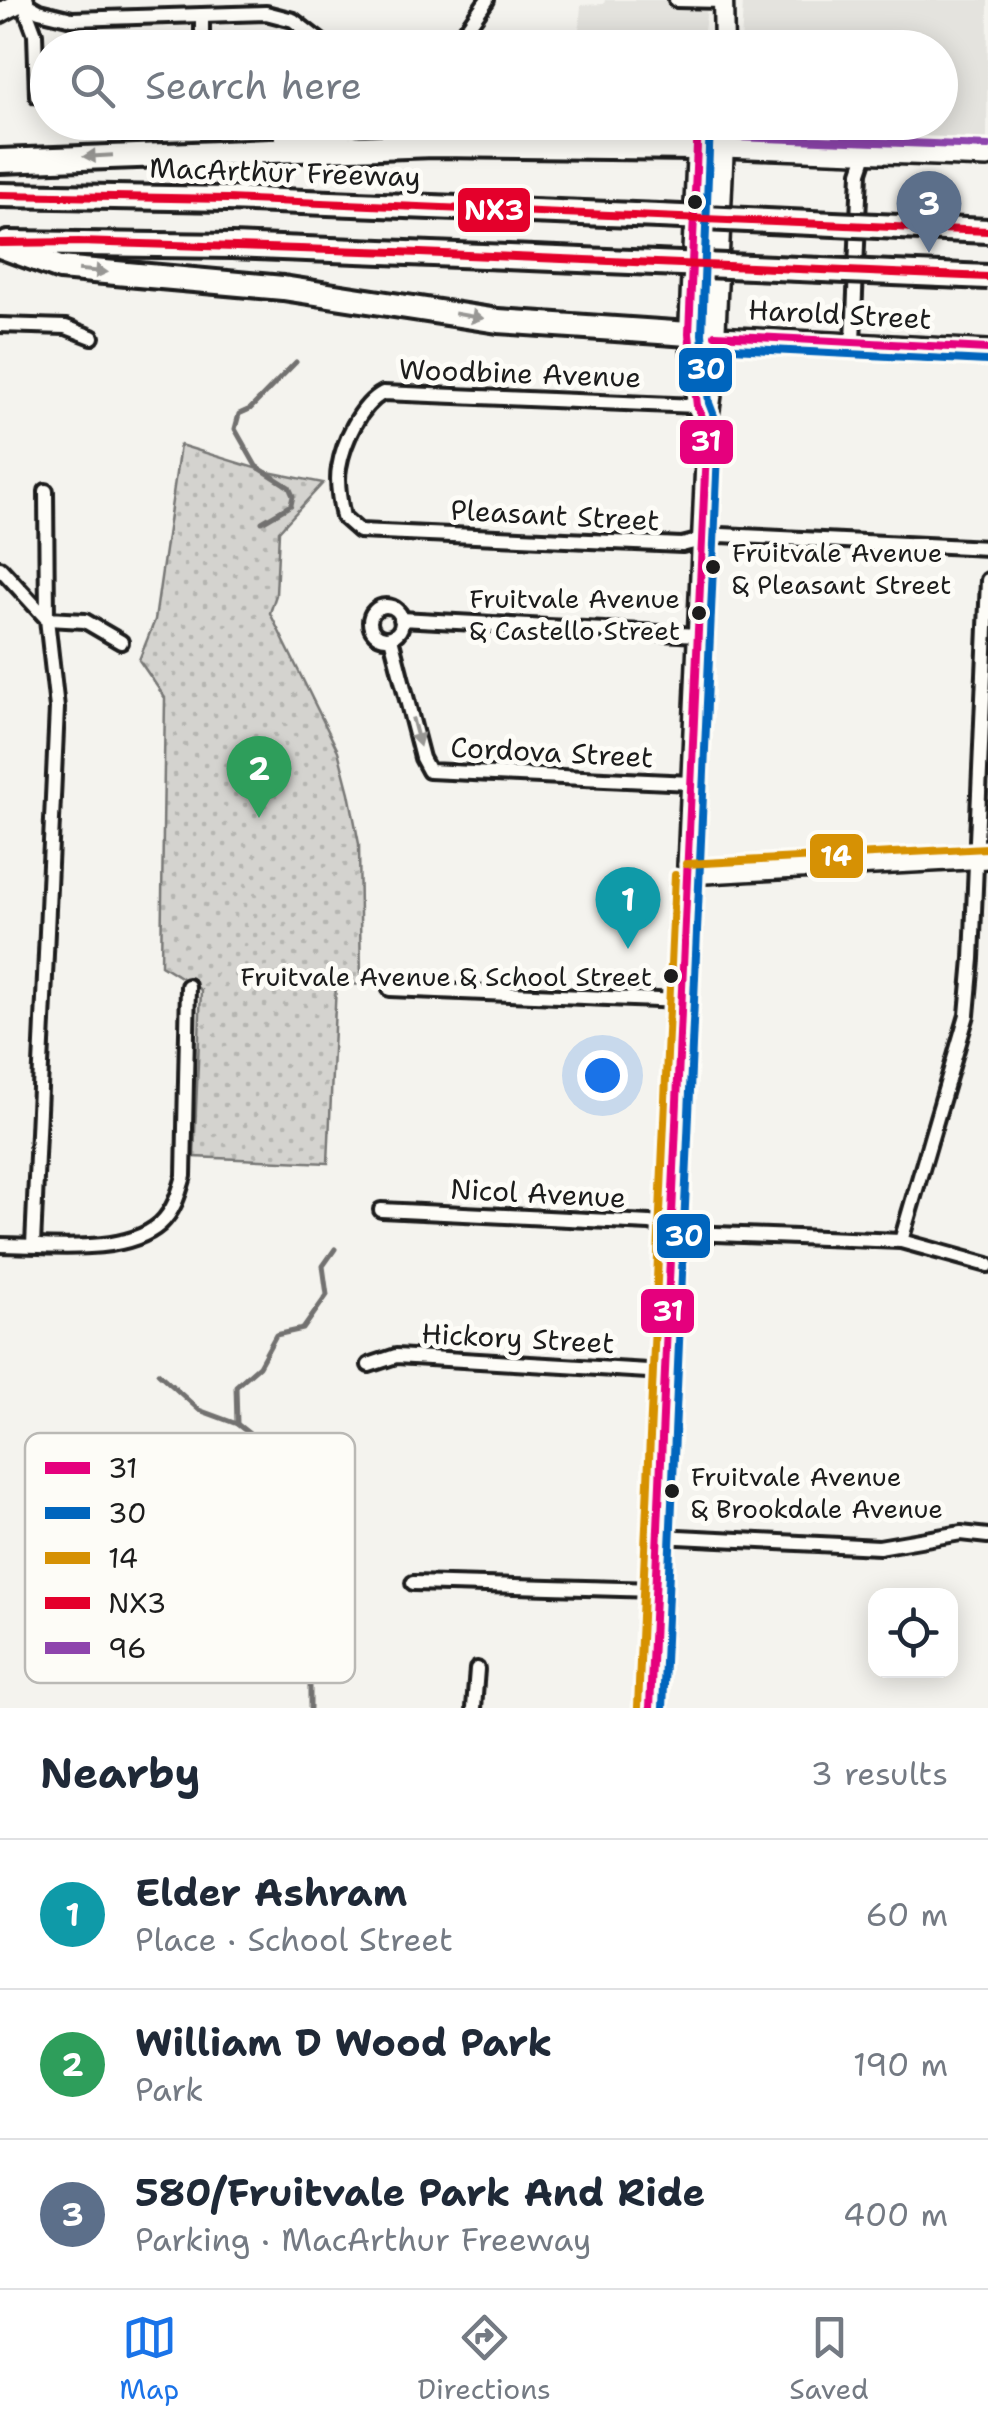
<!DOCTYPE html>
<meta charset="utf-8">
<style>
:root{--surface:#fff;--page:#f6f6f7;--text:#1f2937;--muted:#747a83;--line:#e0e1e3;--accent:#1a73e8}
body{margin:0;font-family:"Shantell Sans",sans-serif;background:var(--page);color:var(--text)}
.controls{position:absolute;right:30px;bottom:30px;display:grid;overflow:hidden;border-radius:20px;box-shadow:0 5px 25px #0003}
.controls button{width:90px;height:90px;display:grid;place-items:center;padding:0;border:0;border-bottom:2px solid var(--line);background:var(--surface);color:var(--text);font:50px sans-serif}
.you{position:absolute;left:602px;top:1075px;width:35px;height:35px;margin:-25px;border:8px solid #fff;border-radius:50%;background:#1a73e8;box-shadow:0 0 0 15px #1a73e833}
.badge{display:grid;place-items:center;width:65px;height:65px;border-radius:50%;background:var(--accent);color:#fff;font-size:32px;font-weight:700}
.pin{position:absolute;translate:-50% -82px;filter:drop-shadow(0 2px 5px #0008)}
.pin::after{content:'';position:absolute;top:52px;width:35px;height:30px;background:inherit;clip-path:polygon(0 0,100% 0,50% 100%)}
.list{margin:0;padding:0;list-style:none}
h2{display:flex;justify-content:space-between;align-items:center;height:130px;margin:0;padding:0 40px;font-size:42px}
h2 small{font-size:32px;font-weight:400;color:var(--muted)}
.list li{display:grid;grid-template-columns:65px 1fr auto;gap:30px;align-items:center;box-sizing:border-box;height:150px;padding:0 40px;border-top:2px solid var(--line)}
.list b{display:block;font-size:38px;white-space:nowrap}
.list p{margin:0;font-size:32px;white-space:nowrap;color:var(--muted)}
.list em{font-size:32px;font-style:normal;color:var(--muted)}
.icon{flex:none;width:55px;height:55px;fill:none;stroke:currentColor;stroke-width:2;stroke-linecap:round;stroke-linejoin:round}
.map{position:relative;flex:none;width:988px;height:1708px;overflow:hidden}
.search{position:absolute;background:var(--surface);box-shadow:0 5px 25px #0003;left:30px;right:30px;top:30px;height:110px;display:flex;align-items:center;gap:25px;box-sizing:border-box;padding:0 35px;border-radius:55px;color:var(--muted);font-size:38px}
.sheet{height:580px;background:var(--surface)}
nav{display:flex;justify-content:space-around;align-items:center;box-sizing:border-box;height:140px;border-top:2px solid var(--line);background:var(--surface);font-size:28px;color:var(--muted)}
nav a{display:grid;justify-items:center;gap:5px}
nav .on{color:var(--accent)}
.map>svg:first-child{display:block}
.built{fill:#e4e3de}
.forest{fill:url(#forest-crowns);stroke:#787876;stroke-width:2.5}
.park{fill:url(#park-dots);stroke:#787876;stroke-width:2.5}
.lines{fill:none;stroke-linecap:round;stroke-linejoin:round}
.stream{stroke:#72716f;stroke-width:5}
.minor-casing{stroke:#1c1c1c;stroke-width:20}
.tertiary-casing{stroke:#1c1c1c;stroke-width:22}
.secondary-casing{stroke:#1c1c1c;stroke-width:25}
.motorway-casing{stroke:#1c1c1c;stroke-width:30}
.minor{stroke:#fdfcf7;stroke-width:12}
.tertiary{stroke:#fdfcf7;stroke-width:15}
.secondary{stroke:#fdfcf7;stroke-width:18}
.motorway{stroke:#fdfcf7;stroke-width:22}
.motorway-bridge-casing{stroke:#1c1c1c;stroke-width:30;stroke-linecap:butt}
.motorway-bridge{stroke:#fdfcf7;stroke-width:22}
.bus-1-casing{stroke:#fdfcf7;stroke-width:15}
.bus-2-casing{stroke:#fdfcf7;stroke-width:15}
.bus-3-casing{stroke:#fdfcf7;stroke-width:15}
.bus-4-casing{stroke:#fdfcf7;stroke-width:15}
.bus-5-casing{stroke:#fdfcf7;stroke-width:15}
.bus-1{stroke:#e5007d;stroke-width:8}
.bus-2{stroke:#0065bd;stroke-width:8}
.bus-3{stroke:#d69104;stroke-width:8}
.bus-4{stroke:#e4002b;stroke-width:8}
.bus-5{stroke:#8e44ad;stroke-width:8}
.oneway{fill:#989794}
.bus-dot{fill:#1c1c1c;stroke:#fdfcf7;stroke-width:4}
.labels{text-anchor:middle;stroke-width:10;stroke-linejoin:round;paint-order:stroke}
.bus-label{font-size:26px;fill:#1c1c1c;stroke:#fdfcf7;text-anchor:start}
.street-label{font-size:28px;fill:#1c1c1c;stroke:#fdfcf7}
.key{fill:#fdfcf7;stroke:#bab9b5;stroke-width:2.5}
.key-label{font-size:28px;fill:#1c1c1c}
.line-badge{stroke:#fdfcf7;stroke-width:4}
.badge-label{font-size:28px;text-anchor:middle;font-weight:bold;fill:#fff}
</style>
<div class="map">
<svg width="988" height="1708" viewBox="0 0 988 1708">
<defs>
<pattern id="forest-crowns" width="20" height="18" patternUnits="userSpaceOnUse" patternTransform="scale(2.5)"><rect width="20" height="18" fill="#d4d3cf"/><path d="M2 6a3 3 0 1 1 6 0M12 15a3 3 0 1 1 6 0" fill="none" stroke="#b5b5b1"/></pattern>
<pattern id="park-dots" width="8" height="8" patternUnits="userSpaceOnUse" patternTransform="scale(2.5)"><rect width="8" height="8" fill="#d4d3cf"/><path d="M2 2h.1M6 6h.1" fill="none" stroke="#b5b5b1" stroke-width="1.8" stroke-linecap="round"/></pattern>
</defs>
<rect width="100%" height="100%" fill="#f4f3ee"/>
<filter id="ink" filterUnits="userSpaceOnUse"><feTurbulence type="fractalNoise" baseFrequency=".01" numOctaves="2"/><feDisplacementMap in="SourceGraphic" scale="20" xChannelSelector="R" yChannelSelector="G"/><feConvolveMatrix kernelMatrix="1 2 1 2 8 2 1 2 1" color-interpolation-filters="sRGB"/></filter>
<g filter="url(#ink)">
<g class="built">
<path d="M605,0H708L702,47L578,48L581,5L604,4Z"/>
<path d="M743,0H988L987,149L738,134V123L940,122V48L741,47Z"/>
</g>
<path class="forest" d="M395,122L681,123L679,134L522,132L366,138Z"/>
<path class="park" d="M180,445L268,472L323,483L279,531L276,595L270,613L338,751L349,793L359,844L361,985L336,983L328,1163L194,1157L201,990L161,965L165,698L139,660L155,620Z"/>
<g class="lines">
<g class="stream">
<path d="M262,522L291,505L293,496L289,487L256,466L235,429L239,414L250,409L296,362"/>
<path d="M158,1373L199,1410L237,1424"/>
<path d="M310,1708V1678L320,1620L310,1578L319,1542L313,1509L275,1454L237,1424L236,1386L259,1366L276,1335L303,1329L327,1295L323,1266L335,1249"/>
</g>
<defs>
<g id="minor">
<path d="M676,0L723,1"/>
<path d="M23,2L39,11L72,19L266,13L293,20L329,48"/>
<path d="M23,2L35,34L37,96"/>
<path d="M202,15V48"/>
<path d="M453,48L487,0"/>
<path d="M0,325L66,327L92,337"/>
<path d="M853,342L860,172L866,154"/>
<path d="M697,406L383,393C360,405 343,443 339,468C336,483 340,503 343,517L359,531L682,545L721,535L988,548"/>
<path d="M46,491L47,619L85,621L121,642"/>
<path d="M0,568L47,619L57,708L33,1245"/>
<circle cx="386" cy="622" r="16"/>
<path d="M401,619L698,635"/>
<path d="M391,638L422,758L429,771L691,783"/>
<path d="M390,989L682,1001"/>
<path d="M381,1210L650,1223L690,1233L901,1241L988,1265"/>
<path d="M901,1241L967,1015L972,959L988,580"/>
<path d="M0,1245C46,1245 124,1256 160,1224C174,1211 179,1193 184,1176L188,986"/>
<path d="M369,1365L396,1356L665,1372"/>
<path d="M658,1536L879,1547L961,1533L988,1536"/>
<path d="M413,1583L656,1590"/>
<path d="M474,1708L477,1669"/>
</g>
<g id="tertiary">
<path d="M723,149L988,159"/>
<path d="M715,335L988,349"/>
<path d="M687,876L988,860"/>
</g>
<g id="secondary">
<path d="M723,0L724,48"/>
<path d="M0,13L24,0"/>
<path d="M698,122L689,334L697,406L707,428"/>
<path d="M650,1708L707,428L713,384L725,122"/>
</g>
<g id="motorway">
<path d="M286,138L376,122"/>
<path d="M0,161L434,145L696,148"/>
<path d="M0,195L227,199L659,216"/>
<path d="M8,243L232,246L656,263"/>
<path d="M0,246L60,268L283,288L498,321L689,334"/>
</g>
</defs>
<use href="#minor" class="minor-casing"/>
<use href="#tertiary" class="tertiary-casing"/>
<use href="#secondary" class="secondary-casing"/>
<use href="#motorway" class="motorway-casing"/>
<use href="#minor" class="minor"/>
<use href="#tertiary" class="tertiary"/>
<use href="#secondary" class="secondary"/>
<use href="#motorway" class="motorway"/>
<defs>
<g id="motorway-bridge">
<path d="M659,216L988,231"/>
<path d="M656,263L988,277"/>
</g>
</defs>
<use href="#motorway-bridge" class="motorway-bridge-casing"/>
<use href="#motorway-bridge" class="motorway-bridge"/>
<defs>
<g id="bus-1">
<path d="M715,335L988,349"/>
<path d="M650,1708L707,428L697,406L689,334L698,122"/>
</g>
<g id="bus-2">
<path d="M714,347L987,361"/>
<path d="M663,1708L719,429L709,403L702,334L710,123"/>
</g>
<g id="bus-3">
<path d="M686,864L987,848"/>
<path d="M638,1707L675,875"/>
</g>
<g id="bus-4">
<path d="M0,195L227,199L988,231"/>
<path d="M0,243L79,242L396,252L988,277"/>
</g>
<path id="bus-5" d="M737,123L736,137L988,146"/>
</defs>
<use href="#bus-1" class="bus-1-casing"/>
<use href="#bus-2" class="bus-2-casing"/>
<use href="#bus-3" class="bus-3-casing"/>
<use href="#bus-4" class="bus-4-casing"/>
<use href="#bus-5" class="bus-5-casing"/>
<use href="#bus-1" class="bus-1"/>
<use href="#bus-2" class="bus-2"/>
<use href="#bus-3" class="bus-3"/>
<use href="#bus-4" class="bus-4"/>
<use href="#bus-5" class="bus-5"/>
</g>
<defs><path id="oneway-solid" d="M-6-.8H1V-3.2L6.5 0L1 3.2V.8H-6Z" transform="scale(2.5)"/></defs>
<g class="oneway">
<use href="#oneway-solid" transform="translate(98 156) rotate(177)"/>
<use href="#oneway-solid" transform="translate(93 271) rotate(5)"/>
<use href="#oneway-solid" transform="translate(469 316) rotate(10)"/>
<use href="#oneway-solid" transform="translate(416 732) rotate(75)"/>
</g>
</g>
<g class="bus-dot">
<circle cx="695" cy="202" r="9"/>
<circle cx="713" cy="567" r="9"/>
<circle cx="699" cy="613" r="9"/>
<circle cx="671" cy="976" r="9"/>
<circle cx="672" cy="1491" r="9"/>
</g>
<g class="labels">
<g class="bus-label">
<text x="732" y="562">Fruitvale Avenue<tspan x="732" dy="32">&amp; Pleasant Street</tspan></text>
<text x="680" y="608" text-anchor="end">Fruitvale Avenue<tspan x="680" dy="32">&amp; Castello Street</tspan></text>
<text x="652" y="986" text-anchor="end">Fruitvale Avenue &amp; School Street</text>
<text x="691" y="1486">Fruitvale Avenue<tspan x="691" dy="32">&amp; Brookdale Avenue</tspan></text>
</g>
<g class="street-label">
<text transform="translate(285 172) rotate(2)" y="10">MacArthur Freeway</text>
<text transform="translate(840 314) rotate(3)" y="10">Harold Street</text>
<text transform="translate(520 373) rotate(2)" y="10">Woodbine Avenue</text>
<text transform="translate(555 515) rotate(3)" y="10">Pleasant Street</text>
<text transform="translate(552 752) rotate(3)" y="10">Cordova Street</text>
<text transform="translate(538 1193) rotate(3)" y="10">Nicol Avenue</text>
<text transform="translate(518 1338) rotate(3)" y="10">Hickory Street</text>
</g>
</g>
<rect x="25" y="1433" width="330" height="250" rx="15" class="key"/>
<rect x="45" y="1462" width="45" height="12" fill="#e5007d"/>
<rect x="45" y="1507" width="45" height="12" fill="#0065bd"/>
<rect x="45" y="1552" width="45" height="12" fill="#d69104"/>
<rect x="45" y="1597" width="45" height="12" fill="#e4002b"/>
<rect x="45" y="1642" width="45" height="12" fill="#8e44ad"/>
<g class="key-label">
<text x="108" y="1478">31</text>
<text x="108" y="1523">30</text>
<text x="108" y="1568">14</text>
<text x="108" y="1613">NX3</text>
<text x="108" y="1658">96</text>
</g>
<g class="line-badge">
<rect x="456" y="186" width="76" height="48" rx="10" fill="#e4002b"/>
<rect x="677" y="346" width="57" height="48" rx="10" fill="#0065bd"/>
<rect x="678" y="418" width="57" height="48" rx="10" fill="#e5007d"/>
<rect x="808" y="832" width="57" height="48" rx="10" fill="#d69104"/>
<rect x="655" y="1212" width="57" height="48" rx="10" fill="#0065bd"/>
<rect x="639" y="1287" width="57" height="48" rx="10" fill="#e5007d"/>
</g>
<g class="badge-label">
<text x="494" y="220">NX3</text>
<text x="706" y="379">30</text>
<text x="706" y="451">31</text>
<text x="836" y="866">14</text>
<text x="684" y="1246">30</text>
<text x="668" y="1321">31</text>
</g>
</svg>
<div class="controls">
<button><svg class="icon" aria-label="locate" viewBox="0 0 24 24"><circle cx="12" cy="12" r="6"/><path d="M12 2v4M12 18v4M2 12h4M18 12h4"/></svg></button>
</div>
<div class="you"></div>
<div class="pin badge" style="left:628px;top:949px;background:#0f9aa8">1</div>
<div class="pin badge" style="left:259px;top:818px;background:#2e9e5b">2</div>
<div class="pin badge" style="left:929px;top:253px;background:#5c6f8a">3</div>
<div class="search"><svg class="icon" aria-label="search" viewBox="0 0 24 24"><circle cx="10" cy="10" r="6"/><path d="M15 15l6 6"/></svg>Search here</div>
</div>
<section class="sheet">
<h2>Nearby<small>3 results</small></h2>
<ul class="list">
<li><span class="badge" style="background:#0f9aa8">1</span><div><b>Elder Ashram</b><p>Place · School Street</p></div><em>60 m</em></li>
<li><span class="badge" style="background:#2e9e5b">2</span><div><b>William D Wood Park</b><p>Park</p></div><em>190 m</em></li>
<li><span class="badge" style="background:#5c6f8a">3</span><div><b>580/Fruitvale Park And Ride</b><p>Parking · MacArthur Freeway</p></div><em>400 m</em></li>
</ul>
</section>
<nav>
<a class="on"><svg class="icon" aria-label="map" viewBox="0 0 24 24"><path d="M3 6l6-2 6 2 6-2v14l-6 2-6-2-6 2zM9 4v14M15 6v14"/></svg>Map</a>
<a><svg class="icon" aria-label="directions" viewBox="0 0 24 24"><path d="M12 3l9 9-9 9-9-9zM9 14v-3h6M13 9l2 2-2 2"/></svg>Directions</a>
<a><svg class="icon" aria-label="saved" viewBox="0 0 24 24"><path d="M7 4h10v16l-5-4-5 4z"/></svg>Saved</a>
</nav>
